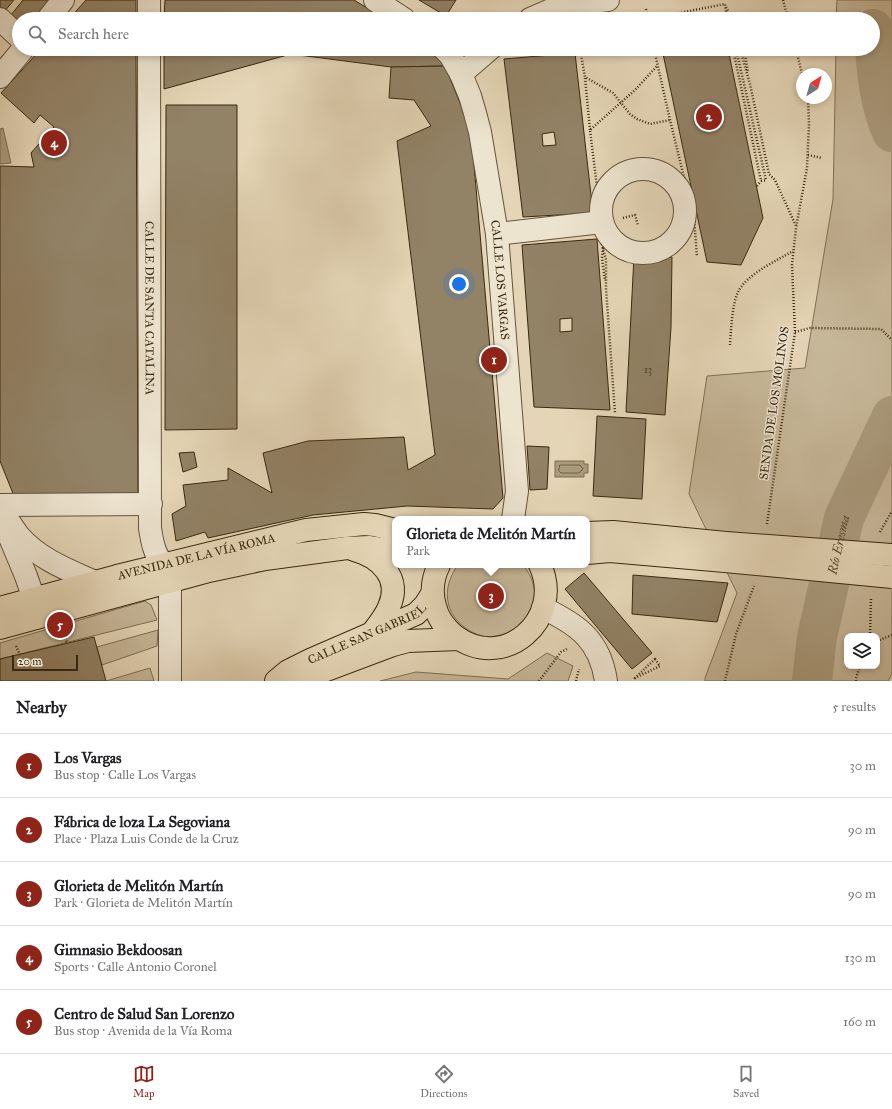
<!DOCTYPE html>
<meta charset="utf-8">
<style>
:root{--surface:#fff;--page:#f2f2f2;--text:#202124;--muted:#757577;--line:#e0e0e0;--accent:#8f2418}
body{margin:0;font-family:"IM FELL Great Primer",serif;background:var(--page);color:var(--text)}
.controls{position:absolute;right:12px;bottom:12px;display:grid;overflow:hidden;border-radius:8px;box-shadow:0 2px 6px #0003}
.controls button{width:36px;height:36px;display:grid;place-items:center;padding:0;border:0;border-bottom:1px solid var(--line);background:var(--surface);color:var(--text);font:20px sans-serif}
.compass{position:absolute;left:796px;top:68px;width:36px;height:36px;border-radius:50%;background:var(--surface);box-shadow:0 2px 6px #0003;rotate:37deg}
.scale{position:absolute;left:12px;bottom:10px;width:66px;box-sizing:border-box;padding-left:4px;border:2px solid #3a290f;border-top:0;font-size:11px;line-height:14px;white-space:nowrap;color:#3a290f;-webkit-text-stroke:3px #ede4d0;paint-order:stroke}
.you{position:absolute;left:459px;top:284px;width:14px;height:14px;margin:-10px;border:3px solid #fff;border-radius:50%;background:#1a73e8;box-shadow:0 0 0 6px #1a73e833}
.badge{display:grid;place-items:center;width:26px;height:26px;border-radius:50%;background:var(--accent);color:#fff;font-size:13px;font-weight:700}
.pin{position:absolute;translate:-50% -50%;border:2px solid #fff;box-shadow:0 1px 4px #0006}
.popup{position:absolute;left:392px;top:516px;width:198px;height:52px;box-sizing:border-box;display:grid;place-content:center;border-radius:8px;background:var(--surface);filter:drop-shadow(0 1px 3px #0005);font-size:13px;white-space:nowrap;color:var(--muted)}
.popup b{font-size:15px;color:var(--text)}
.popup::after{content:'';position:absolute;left:50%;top:100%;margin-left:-8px;border:8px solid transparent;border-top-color:var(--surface)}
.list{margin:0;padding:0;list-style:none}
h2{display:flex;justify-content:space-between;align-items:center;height:52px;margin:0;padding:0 16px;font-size:17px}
h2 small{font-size:13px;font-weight:400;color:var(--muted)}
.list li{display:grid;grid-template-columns:26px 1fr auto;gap:12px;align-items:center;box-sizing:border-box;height:64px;padding:0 16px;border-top:1px solid var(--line)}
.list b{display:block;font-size:15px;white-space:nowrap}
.list p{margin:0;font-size:13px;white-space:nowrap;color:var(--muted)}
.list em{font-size:13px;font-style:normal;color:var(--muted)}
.icon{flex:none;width:22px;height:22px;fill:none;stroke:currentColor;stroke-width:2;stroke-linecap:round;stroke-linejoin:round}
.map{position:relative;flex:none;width:892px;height:681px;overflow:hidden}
.search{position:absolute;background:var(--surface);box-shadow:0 2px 6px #0003;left:12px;right:12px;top:12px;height:44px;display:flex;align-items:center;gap:10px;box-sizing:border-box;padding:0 14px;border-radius:22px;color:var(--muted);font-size:15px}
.sheet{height:372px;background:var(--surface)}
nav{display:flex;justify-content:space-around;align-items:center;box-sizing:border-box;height:56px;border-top:1px solid var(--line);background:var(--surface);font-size:11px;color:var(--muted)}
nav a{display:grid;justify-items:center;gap:2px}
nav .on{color:var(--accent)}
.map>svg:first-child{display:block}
.green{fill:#c7b89a;stroke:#807054;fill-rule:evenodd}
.water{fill:#aa9b7d;stroke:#7d6d51}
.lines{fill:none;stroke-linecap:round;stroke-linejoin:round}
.shore{stroke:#726246;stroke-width:1}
.river{stroke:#aa9b7d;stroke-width:40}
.building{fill:#928266;stroke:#3a290f;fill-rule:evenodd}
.minor-casing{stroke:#645439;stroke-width:24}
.major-casing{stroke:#3a290f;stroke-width:24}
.path{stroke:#3a290f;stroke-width:2.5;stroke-dasharray:1 2;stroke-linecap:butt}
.minor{stroke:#ede4d0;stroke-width:22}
.major{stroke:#e4d5b6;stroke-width:22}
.major-bridge-casing{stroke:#3a290f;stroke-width:24;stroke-linecap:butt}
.major-bridge{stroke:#e4d5b6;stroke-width:22}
.labels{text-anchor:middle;stroke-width:3;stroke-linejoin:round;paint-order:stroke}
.number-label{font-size:10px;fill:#503f25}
.street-label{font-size:12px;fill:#3a290f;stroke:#ede4d0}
.water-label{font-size:13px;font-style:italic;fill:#5c4b30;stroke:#ede4d0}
</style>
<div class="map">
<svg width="892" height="681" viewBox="0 0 892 681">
<rect width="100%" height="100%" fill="#e4d5b6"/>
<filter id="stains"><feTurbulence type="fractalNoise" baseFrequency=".005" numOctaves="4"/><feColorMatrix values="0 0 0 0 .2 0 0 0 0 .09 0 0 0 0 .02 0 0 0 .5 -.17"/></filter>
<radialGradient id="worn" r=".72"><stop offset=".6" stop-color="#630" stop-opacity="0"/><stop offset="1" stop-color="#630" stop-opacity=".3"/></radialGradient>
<g class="green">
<path d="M837,0H892V674L888,681H705V678L737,593L689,494L707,376L805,368L833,199L836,49H873V19H836ZM847,636H877V666H847Z"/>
<path d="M458,565H523C533,577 538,593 532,608C510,670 416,623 458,565Z"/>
<path d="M145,601L151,605L157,620L0,659V643Z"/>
<path d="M158,630L157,646L102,665L97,647Z"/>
<path d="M547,653L573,666L568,681H380L416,672L508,679Z"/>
<path d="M150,668L154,681H106Z"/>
</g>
<g class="water">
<path d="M3,128L11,163L0,164V129Z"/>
<path d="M555,461H584V464H588V473H584V477H555Z"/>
</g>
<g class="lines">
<path class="shore" d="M560,465H580L583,469L579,473H561L559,471Z"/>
<g class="river">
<path d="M873,29C877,65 877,98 892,132"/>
<path id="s1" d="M812,681L817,637L844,518L892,416"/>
</g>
</g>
<g class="building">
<path d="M0,0H14L4,12L0,9Z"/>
<path d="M23,0H55L40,19H19V32L7,20Z"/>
<path d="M86,0H136V19H69Z"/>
<path d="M165,0H354L385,19H164Z"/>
<path d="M419,0H456L446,16Z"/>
<path d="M596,12L597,19H588L586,14Z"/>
<path d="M41,49H136L138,498L14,496L0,461V166L34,167L31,153L54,127L40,115L34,123L1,93Z"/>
<path d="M164,49H433L445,66L391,67L291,54L164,89Z"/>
<path d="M662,49H728L763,218L741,265L707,262Z"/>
<path d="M575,53L593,213L523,217L504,59ZM554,132L556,145L543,146L542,134Z"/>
<path d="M445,66L471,130L503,498L493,509L407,506L313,515L208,538L205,532L176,541L172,514L186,506L183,485L228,480V468L272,493L263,453L308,441L404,437L408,470L435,455L397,141L431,126L414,100L389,98L391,67Z"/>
<path d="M166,105H237V429L165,430Z"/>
<path d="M597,239L610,410L534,407L522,245ZM572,318V331L560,332V319Z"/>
<path d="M634,256L672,257L671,327L665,415L626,412Z"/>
<path d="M597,416L646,419L642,499L593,496Z"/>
<path d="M527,446L549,447L547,489L530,490Z"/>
<path d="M194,452L197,467L183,472L179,453Z"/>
<path d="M584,573L652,653L632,669L565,589Z"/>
<path d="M633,575L728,583L717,622L632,614Z"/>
<path d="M94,637L106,681H0V659Z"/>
</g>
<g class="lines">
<defs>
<g id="minor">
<path d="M149,0V19"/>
<path d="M375,0L404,19"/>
<path d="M0,19L19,37"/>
<path d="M48,19L63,0"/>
<path d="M530,19L560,6L608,0"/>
<path id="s2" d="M149,49L150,528C152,541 154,554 163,564"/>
<path id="s3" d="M444,49L450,55L461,74L470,96L475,113L480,132L497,234L517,491L513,519"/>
<path d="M461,74L490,49"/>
<path d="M0,77L23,49"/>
<circle cx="643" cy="211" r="42"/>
<path d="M497,234L602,222"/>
<path d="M0,505L151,504"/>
<path d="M0,507C6,517 12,527 19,536C39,559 68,570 95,582"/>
<path d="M6,528L26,576L34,599L38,604L49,611"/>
<path d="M543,608C579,625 600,641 606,681"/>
<path d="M170,681V582"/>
</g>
<g id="major">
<path d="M587,533L613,532L726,543"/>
<path d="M354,550C380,557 402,578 389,607C385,617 378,625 372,633"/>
<path d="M587,553L610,551L725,561"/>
<path d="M439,565C432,579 431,592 435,606C438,619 445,628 455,636C504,673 565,619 540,565"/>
<path id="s4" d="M0,608L117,576L306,530L364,524L375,525L395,530"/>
<path d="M0,628L209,571L265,559L347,548L370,547L395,551"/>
<path id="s5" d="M276,681L288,671L310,660L416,614L425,605L432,594"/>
<path d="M297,681L393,645L408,641L459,639"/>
</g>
</defs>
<use href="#minor" class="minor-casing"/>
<use href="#major" class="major-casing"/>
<g class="path">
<path d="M783,0L788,19"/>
<path d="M726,7L732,19"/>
<path d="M646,9L648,19"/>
<path d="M649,19L725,4L727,19"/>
<path d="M580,49L585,77L613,93L630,114L637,119L650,124L670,120"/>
<path d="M654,49L670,120L694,218L697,257"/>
<path d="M733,49L761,181L766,180L736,49"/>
<path d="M740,49L750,84L769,174L775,180L796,226"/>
<path d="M744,49L748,72"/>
<path d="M796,49L802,74"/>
<path d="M571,51L578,49"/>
<path d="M585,78L590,130"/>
<path d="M808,155L822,158"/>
<path d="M757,186L761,181"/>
<path d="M601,200L597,187L590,130L635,90L657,66"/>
<path d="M623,218L635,215L638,226"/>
<path d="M602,244L606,260V289L615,413"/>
<path d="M603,248L602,258L605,281"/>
<path d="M795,332L810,328L881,329L892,340"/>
<path d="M730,345C731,330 732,305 738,292C747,274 776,261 793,251"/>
<path d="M767,524L795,332L792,265L796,228L807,168L809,124L808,98"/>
<path d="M880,532L892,511"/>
<path d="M64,632L67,643"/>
<path d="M870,636L871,597"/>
<path d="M877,641L892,635"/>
<path d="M16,646L20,655"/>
<path d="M655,659L660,666L635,678Z"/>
<path d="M539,681L561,652L567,649"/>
<path d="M576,681L579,669"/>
<path d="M725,681L736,634L754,586"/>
<path d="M856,681V678L860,666"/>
</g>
<use href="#minor" class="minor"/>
<use href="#major" class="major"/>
<defs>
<g id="major-bridge">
<path d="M726,543L892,555"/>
<path d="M725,561L892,577"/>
</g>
</defs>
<use href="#major-bridge" class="major-bridge-casing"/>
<use href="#major-bridge" class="major-bridge"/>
</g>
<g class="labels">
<g class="number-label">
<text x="648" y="373">13</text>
</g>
<g class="street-label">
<text dy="4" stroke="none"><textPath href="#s3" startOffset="241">CALLE LOS VARGAS</textPath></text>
<text dy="4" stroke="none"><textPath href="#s2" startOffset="259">CALLE DE SANTA CATALINA</textPath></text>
<text transform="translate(774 403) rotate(-82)" y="4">SENDA DE LOS MOLINOS</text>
<text dy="4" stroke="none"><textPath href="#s4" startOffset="203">AVENIDA DE LA VÍA ROMA</textPath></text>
<text dy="4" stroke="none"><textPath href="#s5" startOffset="103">CALLE SAN GABRIEL</textPath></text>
</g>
<g class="water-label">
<text dy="5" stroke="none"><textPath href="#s1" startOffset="139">Río Eresma</textPath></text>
</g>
</g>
<rect width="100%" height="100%" filter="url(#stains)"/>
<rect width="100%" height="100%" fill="url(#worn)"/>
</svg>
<div class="controls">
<button><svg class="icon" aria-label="layers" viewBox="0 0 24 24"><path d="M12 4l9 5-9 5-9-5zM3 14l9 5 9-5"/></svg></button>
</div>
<svg class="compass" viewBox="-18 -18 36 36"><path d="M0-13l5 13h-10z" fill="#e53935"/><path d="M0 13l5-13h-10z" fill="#757577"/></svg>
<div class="scale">20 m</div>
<div class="you"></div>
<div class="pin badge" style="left:494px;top:360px">1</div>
<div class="pin badge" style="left:709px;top:117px">2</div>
<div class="pin badge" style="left:491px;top:596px">3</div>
<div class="popup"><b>Glorieta de Melitón Martín</b>Park</div>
<div class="pin badge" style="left:54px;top:143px">4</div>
<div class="pin badge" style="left:60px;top:625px">5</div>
<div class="search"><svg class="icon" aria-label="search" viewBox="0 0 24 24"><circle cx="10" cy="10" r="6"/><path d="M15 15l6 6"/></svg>Search here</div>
</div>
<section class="sheet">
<h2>Nearby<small>5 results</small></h2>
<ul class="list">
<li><span class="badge">1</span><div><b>Los Vargas</b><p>Bus stop · Calle Los Vargas</p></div><em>30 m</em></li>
<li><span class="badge">2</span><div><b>Fábrica de loza La Segoviana</b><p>Place · Plaza Luis Conde de la Cruz</p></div><em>90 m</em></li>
<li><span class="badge">3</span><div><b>Glorieta de Melitón Martín</b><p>Park · Glorieta de Melitón Martín</p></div><em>90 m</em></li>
<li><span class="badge">4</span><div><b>Gimnasio Bekdoosan</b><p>Sports · Calle Antonio Coronel</p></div><em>130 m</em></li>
<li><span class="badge">5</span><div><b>Centro de Salud San Lorenzo</b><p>Bus stop · Avenida de la Vía Roma</p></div><em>160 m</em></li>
</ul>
</section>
<nav>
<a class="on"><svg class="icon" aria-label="map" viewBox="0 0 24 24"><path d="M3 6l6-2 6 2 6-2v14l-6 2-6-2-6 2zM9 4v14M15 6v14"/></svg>Map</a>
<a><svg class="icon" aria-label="directions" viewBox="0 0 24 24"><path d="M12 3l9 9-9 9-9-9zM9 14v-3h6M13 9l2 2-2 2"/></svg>Directions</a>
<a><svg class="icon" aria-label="saved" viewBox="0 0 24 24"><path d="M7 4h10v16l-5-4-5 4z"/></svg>Saved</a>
</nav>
